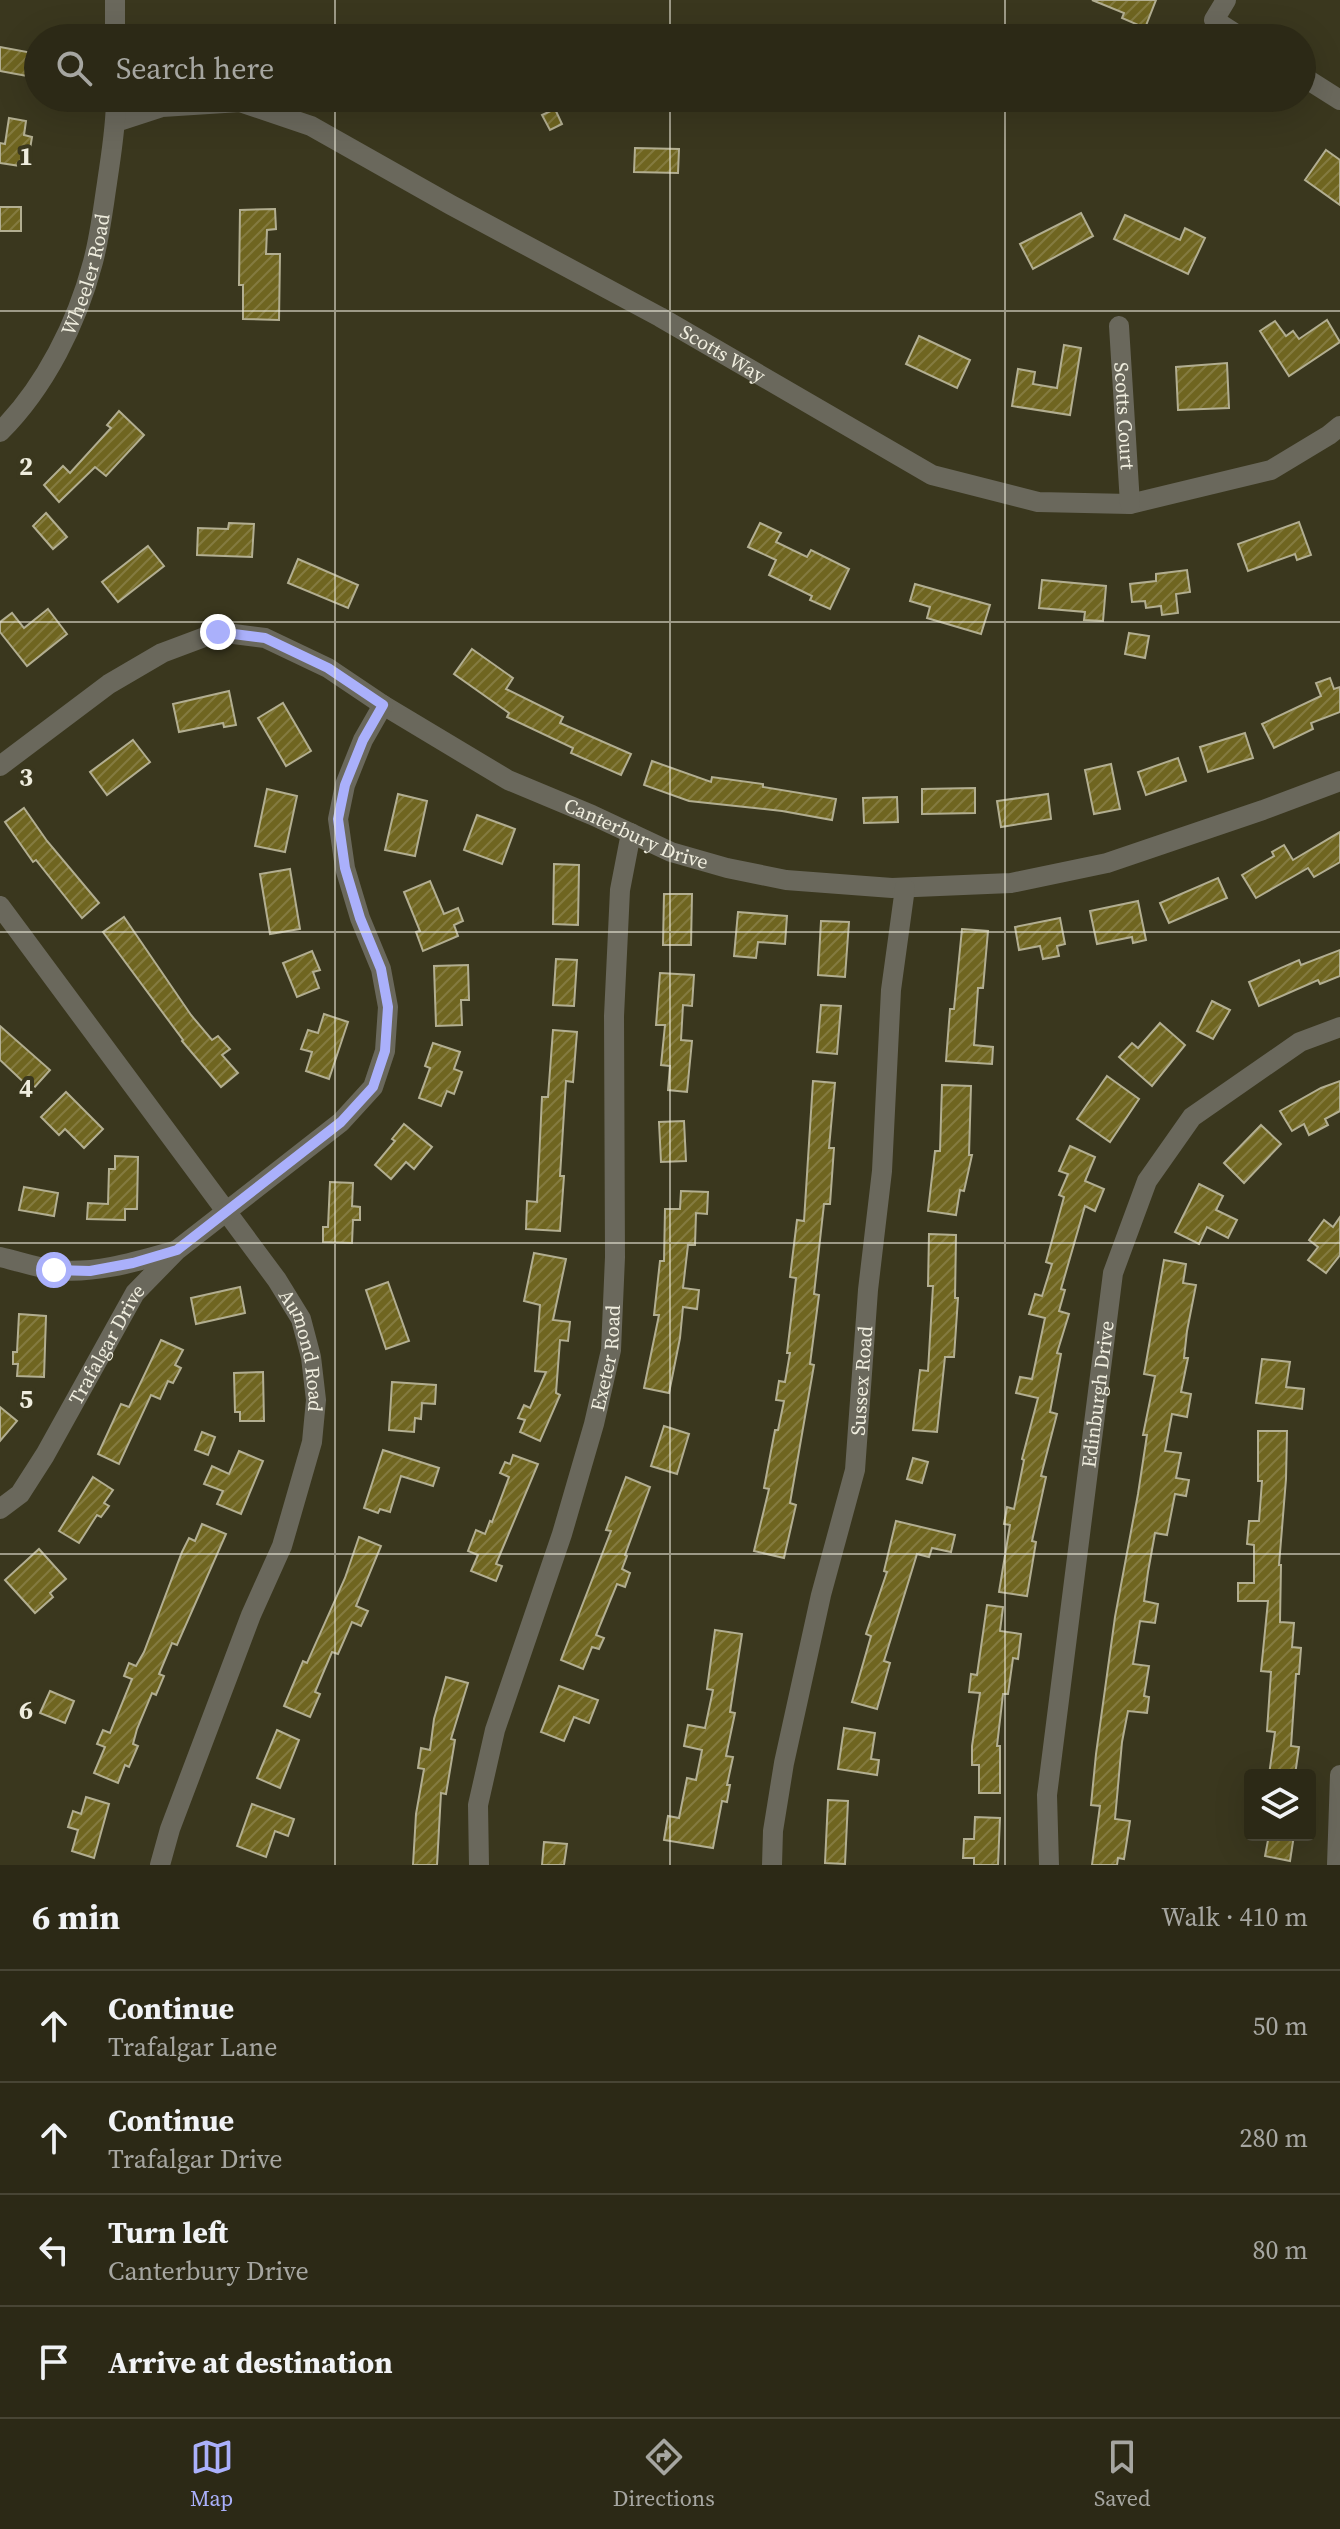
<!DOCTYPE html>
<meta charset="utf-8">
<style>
:root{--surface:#2c2916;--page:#383523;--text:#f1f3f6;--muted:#a6a6a1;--line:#484535;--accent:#aab0fb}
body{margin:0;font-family:"Source Serif 4",serif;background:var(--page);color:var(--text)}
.controls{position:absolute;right:24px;bottom:24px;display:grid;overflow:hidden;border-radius:8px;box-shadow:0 8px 32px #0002}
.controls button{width:72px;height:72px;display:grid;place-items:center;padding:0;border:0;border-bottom:2px solid var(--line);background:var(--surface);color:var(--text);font:40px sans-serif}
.stop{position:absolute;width:24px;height:24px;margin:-18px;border:6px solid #aab0fb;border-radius:50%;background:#fff}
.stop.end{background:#aab0fb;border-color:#fff;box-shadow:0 2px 8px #0008}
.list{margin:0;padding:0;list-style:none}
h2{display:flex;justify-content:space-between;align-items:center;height:104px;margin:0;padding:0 32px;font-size:34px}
h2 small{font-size:26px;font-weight:400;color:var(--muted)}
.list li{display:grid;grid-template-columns:52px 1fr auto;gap:24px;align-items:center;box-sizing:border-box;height:112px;padding:0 32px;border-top:2px solid var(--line)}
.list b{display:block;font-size:30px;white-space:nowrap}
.list p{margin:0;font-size:26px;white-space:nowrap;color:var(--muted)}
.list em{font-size:26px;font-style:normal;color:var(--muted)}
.icon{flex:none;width:44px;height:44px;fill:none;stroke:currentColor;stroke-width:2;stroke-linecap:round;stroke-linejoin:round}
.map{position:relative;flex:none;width:1340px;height:1865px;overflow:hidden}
.search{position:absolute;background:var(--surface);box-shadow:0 8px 32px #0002;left:24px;right:24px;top:24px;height:88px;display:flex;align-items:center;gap:20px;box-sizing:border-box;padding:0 28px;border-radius:44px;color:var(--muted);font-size:30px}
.sheet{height:552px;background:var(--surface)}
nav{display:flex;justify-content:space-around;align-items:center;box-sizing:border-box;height:112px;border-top:2px solid var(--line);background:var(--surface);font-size:22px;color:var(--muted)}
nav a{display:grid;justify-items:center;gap:4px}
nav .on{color:var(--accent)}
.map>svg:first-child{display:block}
.building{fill:url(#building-hatch);stroke:#b2ae91;stroke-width:2}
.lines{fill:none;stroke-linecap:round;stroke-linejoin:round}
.minor{stroke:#6a685c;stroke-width:20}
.route{stroke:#aab0fb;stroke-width:10}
.grid{fill:none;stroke:#efedde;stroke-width:2;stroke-opacity:0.55}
.labels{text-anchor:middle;stroke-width:8;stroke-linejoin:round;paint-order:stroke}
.street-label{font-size:20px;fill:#efedde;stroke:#3a371e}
.grid-label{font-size:26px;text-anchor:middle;font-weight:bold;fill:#efedde;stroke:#3a371e;stroke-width:8;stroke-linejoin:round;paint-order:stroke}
</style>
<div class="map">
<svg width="1340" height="1865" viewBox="0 0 1340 1865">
<defs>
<pattern id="building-hatch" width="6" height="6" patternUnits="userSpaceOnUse" patternTransform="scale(2)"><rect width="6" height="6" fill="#6f6520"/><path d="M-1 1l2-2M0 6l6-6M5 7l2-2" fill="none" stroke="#847b40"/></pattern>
</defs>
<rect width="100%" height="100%" fill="#3a371e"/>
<g class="building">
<path d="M1092,0H1156L1145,28L1122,18L1124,13Z"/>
<path d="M0,47L38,54V78L0,71Z"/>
<path d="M555,109L562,124L550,130L542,115Z"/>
<path d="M9,118L26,121L24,135L32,137L27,167L0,163V143L5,144Z"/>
<path d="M635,148L679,149L678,173L634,172Z"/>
<path d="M1326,150L1340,160V205L1305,180Z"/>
<rect x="0" y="207" width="21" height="24"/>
<path d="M275,209L276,229L267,230L266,254H280L279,320L243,319V285H239L240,210Z"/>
<path d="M1081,213L1093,236L1033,269L1020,244Z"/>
<path d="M1125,215L1180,240L1185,228L1205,238L1188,274L1114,239Z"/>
<path d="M1327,320L1340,342L1289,376L1260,331L1275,321L1286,336L1293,331L1299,339Z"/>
<path d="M919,336L970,360L957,388L906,364Z"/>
<path d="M1064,345L1081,348L1070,415L1012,406L1018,369L1035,372L1033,384L1057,388Z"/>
<path d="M1227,363L1229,408L1178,410L1176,367Z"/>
<path d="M119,411L144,435L106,476L95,467L59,502L44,485L63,466L70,473L111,428L107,425Z"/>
<path d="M46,513L67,537L53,549L33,526Z"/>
<path d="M1299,522L1311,555L1297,560L1295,554L1248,571L1238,544Z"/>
<path d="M229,523L254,524L252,557L197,555L198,528L228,529Z"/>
<path d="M760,523L781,533L776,542L807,557L811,550L849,569L830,609L810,600L812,596L769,575L776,560L748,547Z"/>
<path d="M148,546L164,566L118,602L102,582Z"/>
<path d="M298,559L358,585L348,608L288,583Z"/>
<path d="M1187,570L1190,592L1176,594L1178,613L1162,615L1161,606L1146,608L1145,601L1132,602L1130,584L1156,581V574Z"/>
<path d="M1042,580L1106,586L1103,621L1084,620L1085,612L1039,608Z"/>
<path d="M915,584L990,605L981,634L927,618L930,607L910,601Z"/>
<path d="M48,609L67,634L27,666L0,632V622L12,613L24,628Z"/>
<path d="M1129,633L1149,636L1145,658L1125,654Z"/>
<path d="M472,649L513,678L506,689L563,717L560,723L631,754L621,775L571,753L573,748L507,717L509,713L454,674Z"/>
<path d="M1330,678L1334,689L1340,687V712L1311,723L1313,729L1274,748L1262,724L1321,696L1316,683Z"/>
<path d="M229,691L236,725L224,727L223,723L179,732L173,704Z"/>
<path d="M283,703L311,751L286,766L258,718Z"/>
<path d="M1245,733L1253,758L1208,772L1200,747Z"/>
<path d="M133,740L150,762L107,795L90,772Z"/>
<path d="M1178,758L1186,781L1146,795L1138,772Z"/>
<path d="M652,761L711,782L712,777L763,784V787L836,799L832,820L782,811L689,801L644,785Z"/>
<path d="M1111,764L1120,809L1094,814L1085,770Z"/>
<path d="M975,788V813L922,814V789Z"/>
<path d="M267,789L297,796L285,852L255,846Z"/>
<path d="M398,794L427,801L415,856L385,850Z"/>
<path d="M1048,794L1051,819L1001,827L997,801Z"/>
<path d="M897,797L898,822L864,823L863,798Z"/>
<path d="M24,808L47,841L99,903L82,918L36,860L33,862L5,822Z"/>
<path d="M477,815L515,829L502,864L464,850Z"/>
<path d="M1340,832V862L1314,877L1308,868L1256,898L1242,875L1274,856L1272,852L1284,845L1293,860Z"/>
<path d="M554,864L579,865L578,925L553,924Z"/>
<path d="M290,869L300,929L270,934L260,874Z"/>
<path d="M1218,878L1227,898L1169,923L1160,903Z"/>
<path d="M430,881L444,914L458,908L463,921L454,925L458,936L423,951L416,932L420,931L404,892Z"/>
<path d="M664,894H692L691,945H663Z"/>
<path d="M1138,901L1146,940L1133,943L1132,937L1097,944L1090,911Z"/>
<path d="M738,912L787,916L785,944L758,942L756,958L734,956Z"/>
<path d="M124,917L191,1015L212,1040L218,1036L230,1049L222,1055L238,1073L221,1087L182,1041L183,1040L103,932Z"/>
<path d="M1060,918L1065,944L1057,946L1059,956L1043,959L1040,946L1019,950L1015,927Z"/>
<path d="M821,921L849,922L845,977L818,975Z"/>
<path d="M962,929L988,931L983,988H978L974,1045L993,1047L992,1064L946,1061L950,1009H954Z"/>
<path d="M1340,950V976L1320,984L1318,980L1259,1006L1249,982L1299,960L1301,965Z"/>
<path d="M312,951L320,970L313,972L319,988L297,997L283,963Z"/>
<path d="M556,959L577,960L574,1006L553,1005Z"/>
<path d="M468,965L469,1000H461L462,1025L436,1026L434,966Z"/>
<path d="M660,973L694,975L692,1006L683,1005L681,1040L692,1041L687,1092L668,1090L670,1066L661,1065L665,1025H656Z"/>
<path d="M1212,1001L1230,1010L1213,1039L1197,1031Z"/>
<path d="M821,1005L841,1006L837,1054L817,1052Z"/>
<path d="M324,1014L348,1022L329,1079L306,1071L312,1052L301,1049L308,1030L318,1033Z"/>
<path d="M1160,1023L1185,1045L1152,1086L1119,1057L1132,1043L1138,1048Z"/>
<path d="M0,1026L50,1070L32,1090L0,1060Z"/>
<path d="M553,1030L577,1032L573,1082L566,1081L560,1176H564L560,1231L526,1229L527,1201L537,1202L542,1097H548Z"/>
<path d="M433,1043L460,1052L454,1069L462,1072L454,1094L447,1091L441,1106L419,1098L430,1068L425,1066Z"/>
<path d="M1107,1076L1139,1099L1110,1142L1077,1119Z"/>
<path d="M813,1081L835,1083L829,1148H834L830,1204H824L814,1294L819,1295L810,1364L814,1365L790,1503L796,1505L784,1558L754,1551L769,1489L764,1488L775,1430H778L784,1401L776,1400L779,1381L785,1382L790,1353H787L796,1278L790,1277L797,1220L804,1221Z"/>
<path d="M1340,1081V1111L1325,1119L1328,1125L1309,1135L1304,1124L1292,1131L1280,1111L1321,1088Z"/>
<path d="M942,1085L971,1086L969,1155H972L964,1191L960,1190L956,1215L928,1211L935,1151H940Z"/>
<path d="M66,1092L103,1129L84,1148L65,1129L59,1135L41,1117Z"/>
<path d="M684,1121L686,1161L661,1162L659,1122Z"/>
<path d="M404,1124L432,1147L414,1169L406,1162L391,1179L375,1165L395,1141L392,1139Z"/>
<path d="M1261,1125L1281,1144L1244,1183L1224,1163Z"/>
<path d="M1070,1146L1095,1157L1085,1181L1104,1189L1095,1211L1085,1206L1061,1289L1065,1290L1059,1311L1069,1314L1057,1353L1061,1354L1050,1412L1057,1414L1041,1476L1046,1477L1032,1541L1036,1542L1027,1596L999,1592L1010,1525L1004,1524L1007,1507L1014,1509L1024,1460L1022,1459L1038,1398L1016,1393L1020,1377L1032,1379L1045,1318L1029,1314L1035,1294L1042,1296L1052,1264L1046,1262L1064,1197L1059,1195L1068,1174L1059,1171Z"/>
<path d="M115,1156L138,1157L137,1209H125V1220L87,1219L88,1203L108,1204L109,1169H115Z"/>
<path d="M330,1182L353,1183L352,1206L360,1207V1220H353L352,1243L323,1242V1227H328Z"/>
<path d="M1199,1184L1223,1196L1216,1210L1237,1220L1228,1238L1207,1227L1199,1244L1175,1232Z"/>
<path d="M24,1187L58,1193L54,1216L19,1210Z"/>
<path d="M681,1191L708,1192L707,1214L696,1213L695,1245H688L683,1288L699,1290L697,1309L683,1307L680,1338L669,1393L644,1388L659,1315H654L660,1261H664L665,1209H680Z"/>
<path d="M1340,1217V1255L1326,1273L1308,1260L1318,1247L1309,1240L1324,1220L1333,1227Z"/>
<path d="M929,1234L956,1235L955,1298H958L954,1357H945L937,1432L913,1430L920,1370L928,1371L933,1286H928Z"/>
<path d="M534,1253L566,1259L553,1320L570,1322L568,1341L560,1340L556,1393L560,1395L540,1441L520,1432L525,1420L518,1418L524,1405L530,1408L546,1372L535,1371L540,1305L524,1301Z"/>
<path d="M1164,1260L1186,1264L1183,1283L1196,1285L1187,1331L1184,1358H1188L1181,1392L1191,1394L1187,1417L1172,1414L1165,1451L1181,1453L1176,1478L1189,1480L1186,1496L1175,1494L1167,1535L1155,1533L1148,1572L1144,1601L1158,1604L1155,1623L1140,1621L1133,1664L1149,1666L1144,1696L1149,1697L1147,1713L1128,1711L1122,1742L1115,1819L1130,1821L1124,1859L1118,1858L1117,1865H1092L1100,1806L1091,1805L1096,1754L1115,1617L1138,1494L1147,1435H1143L1155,1376L1144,1374Z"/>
<path d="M388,1282L409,1341L386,1349L366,1290Z"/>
<path d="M240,1287L245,1313L196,1324L191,1298Z"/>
<path d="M19,1314L46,1316L44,1377L17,1376L18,1364H13V1352H17Z"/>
<path d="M161,1340L183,1350L175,1365L181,1368L173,1383L168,1381L160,1399L151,1395L119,1464L98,1454L121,1404L129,1407Z"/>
<path d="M1262,1359L1290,1362L1286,1387L1304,1389L1302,1409L1256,1403Z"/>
<path d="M263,1372L264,1421H240V1412H235L234,1373Z"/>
<path d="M392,1382L436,1385L435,1404L422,1403L421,1419L415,1418L414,1432L389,1430Z"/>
<path d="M0,1407L17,1421L0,1441Z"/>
<path d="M664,1426L689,1434L677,1474L651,1466Z"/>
<path d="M1258,1431H1287L1286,1479L1279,1565H1281L1280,1622L1294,1623L1292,1647L1301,1648L1299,1674H1296L1291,1746L1299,1747L1295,1775H1269L1275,1732L1267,1731L1271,1672L1261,1671L1268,1601H1238V1583H1254V1545L1247,1544L1249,1521H1259L1262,1481H1258Z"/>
<path d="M202,1432L215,1437L208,1455L195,1450Z"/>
<path d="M383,1450L439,1468L433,1486L401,1476L390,1512L380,1509L378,1513L364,1508Z"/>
<path d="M239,1451L263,1461L241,1514L217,1504L223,1491L204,1484L212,1466L229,1474Z"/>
<path d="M513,1455L538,1464L496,1564L502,1566L496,1581L471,1571L478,1555L468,1551L476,1530L485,1534L490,1521L492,1522L509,1477L500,1473L505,1462L510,1464Z"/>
<path d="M913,1458L928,1462L922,1483L907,1479Z"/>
<path d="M93,1477L113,1490L104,1503L109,1506L101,1517L97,1515L79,1543L59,1531Z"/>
<path d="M626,1477L650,1487L625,1555L627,1556L622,1569L630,1573L625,1587L617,1584L596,1635L604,1638L599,1649L592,1647L583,1669L561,1660L611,1531L606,1530Z"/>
<path d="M896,1521L955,1535L951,1552L932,1548L929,1557L917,1554L884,1661L890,1663L877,1709L852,1702L871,1636L866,1634L887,1572L884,1571Z"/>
<path d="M202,1524L226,1534L177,1645L172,1643L159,1674L164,1676L156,1695L152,1693L137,1729L133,1744L138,1746L129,1767L125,1765L118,1783L94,1773L105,1747L97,1744L103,1730L110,1733L132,1679L124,1676L129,1663L136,1666L144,1652L182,1552L189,1538L195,1541Z"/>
<path d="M359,1537L381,1546L356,1606L368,1611L361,1626L352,1622L338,1654L332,1652L315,1692L320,1694L310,1717L284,1706L303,1661L307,1663L345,1578Z"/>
<path d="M39,1549L66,1579L50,1593L53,1597L35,1613L5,1580Z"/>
<path d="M987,1605L1003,1607L1000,1631L1021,1634L1018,1659L1013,1658L1008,1694H1003L997,1746H1000V1793H979V1765H972V1746L980,1693L969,1692L971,1674L977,1675Z"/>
<path d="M715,1630L742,1634L730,1712L735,1713L726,1756L733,1757L727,1785H730L727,1802L722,1801L713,1848L664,1840L668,1816L679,1818L687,1778L696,1780L702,1750L684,1746L688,1725L705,1728L713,1690L707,1689Z"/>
<path d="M446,1677L468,1683L451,1739L455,1740L446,1794L441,1793L437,1865H413L416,1814L424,1769L418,1768L421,1748L430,1750L434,1719Z"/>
<path d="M559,1686L598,1700L589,1723L574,1717L564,1741L541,1732Z"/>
<path d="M50,1691L74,1701L65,1723L40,1713Z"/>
<path d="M844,1728L875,1733L871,1759L879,1760L877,1775L838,1769Z"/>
<path d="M277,1730L299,1740L280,1788L257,1778Z"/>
<path d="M86,1797L109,1804L94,1858L72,1851L78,1830L68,1827L73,1811L81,1814Z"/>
<path d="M828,1800L848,1801L845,1864L825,1863Z"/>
<path d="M252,1804L294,1819L288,1836L275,1831L266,1857L237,1846Z"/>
<path d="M975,1817L1000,1818L998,1865H974V1858H963L964,1839H974Z"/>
<path d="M1269,1835H1294L1290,1861L1265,1856Z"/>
<path d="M544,1842L567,1844L564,1865H542Z"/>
</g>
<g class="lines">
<g class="minor">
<path d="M115,0V38"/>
<path d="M1226,0L1214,20L1242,38"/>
<path d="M1302,76L1340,100"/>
<path id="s1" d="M116,122L162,107L240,102L311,126L451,205L660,317L932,475L1038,502L1130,504L1271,470L1329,435L1340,426"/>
<path id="s2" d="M1119,326L1130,504"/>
<path id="s3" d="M0,432C45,387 77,323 93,262C100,236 103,209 107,183C111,155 116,127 116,98"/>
<path id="s4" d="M0,766L109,684L162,653L218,632L265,638L328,668L383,705L508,780L592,815L671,852L727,868L786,880L892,888L1011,883L1107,863L1263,810L1340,781"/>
<path id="s5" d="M0,906L277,1280L301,1319L311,1357L316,1400L312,1442L282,1546L251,1615L170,1829L160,1865"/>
<path d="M0,1257C18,1261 37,1268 55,1270C96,1274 135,1262 174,1251"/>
<path id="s6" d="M0,1509L20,1494L45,1455L135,1293L177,1250L341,1122L373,1087L385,1051L388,1007L381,969L360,918L345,868L338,819L345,785L363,740L383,705"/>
<path id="s7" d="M479,1865L478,1805L495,1730L562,1534L594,1424L611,1350L615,1257L614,1016L620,890L631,833"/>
<path id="s8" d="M772,1865L773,1831L784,1763L821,1595L855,1470L868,1290L882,1171L891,990L905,888"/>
<path id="s9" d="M1049,1865L1047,1795L1113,1273L1147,1181L1192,1117L1300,1042L1340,1027"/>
<path d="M1337,1865L1340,1775"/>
</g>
</g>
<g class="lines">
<path class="route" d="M54,1270L90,1271L133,1263L177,1250L341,1122L373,1087L385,1051L388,1007L381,969L360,918L345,868L338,819L345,785L363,740L383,705L328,668L265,638L218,632"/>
</g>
<path class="grid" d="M335,0V38M670,0V38M1005,0V38M335,98V1865M670,98V1865M1005,98V1865M0,311H1340M0,622H1340M0,932H1340M0,1243H1340M0,1554H1340"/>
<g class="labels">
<g class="street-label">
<text dy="7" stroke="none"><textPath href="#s3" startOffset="182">Wheeler Road</textPath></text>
<text dy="7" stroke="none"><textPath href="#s1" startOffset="672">Scotts Way</textPath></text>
<text dy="7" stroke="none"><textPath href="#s2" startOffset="90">Scotts Court</textPath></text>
<text dy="7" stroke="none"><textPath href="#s4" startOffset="726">Canterbury Drive</textPath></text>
<text dy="7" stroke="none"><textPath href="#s6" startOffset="198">Trafalgar Drive</textPath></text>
<text dy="7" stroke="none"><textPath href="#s5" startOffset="542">Aumond Road</textPath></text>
<text dy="7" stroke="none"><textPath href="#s7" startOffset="526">Exeter Road</textPath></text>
<text dy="7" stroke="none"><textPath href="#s8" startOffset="494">Sussex Road</textPath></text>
<text dy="7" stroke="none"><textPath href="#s9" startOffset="474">Edinburgh Drive</textPath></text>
</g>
</g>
<g class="grid-label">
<text x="26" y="165">1</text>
<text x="26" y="475">2</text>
<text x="26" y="786">3</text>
<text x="26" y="1097">4</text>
<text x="26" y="1408">5</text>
<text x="26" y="1719">6</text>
</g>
</svg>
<div class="controls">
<button><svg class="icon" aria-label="layers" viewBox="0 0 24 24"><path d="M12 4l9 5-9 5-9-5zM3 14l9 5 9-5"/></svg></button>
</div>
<div class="stop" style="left:54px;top:1270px"></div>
<div class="stop end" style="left:218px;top:632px"></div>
<div class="search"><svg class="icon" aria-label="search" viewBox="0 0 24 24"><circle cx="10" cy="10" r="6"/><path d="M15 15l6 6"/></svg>Search here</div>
</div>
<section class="sheet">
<h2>6 min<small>Walk · 410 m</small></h2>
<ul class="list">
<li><svg class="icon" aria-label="ahead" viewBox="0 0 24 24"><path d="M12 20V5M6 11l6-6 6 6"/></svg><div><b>Continue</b><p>Trafalgar Lane</p></div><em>50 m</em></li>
<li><svg class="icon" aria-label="ahead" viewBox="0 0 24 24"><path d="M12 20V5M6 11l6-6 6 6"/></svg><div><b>Continue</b><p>Trafalgar Drive</p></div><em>280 m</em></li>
<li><svg class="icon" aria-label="left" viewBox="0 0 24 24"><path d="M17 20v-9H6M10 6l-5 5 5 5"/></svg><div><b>Turn left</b><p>Canterbury Drive</p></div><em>80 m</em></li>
<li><svg class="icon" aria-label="arrive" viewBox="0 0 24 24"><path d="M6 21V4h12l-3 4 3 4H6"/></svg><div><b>Arrive at destination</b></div></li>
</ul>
</section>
<nav>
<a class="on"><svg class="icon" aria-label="map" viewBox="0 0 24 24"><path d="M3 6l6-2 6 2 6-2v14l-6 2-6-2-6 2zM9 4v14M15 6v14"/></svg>Map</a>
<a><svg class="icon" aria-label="directions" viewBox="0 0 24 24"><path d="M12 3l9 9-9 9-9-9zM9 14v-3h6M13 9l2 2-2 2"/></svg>Directions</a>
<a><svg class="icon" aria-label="saved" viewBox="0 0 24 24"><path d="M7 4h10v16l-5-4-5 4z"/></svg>Saved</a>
</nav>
